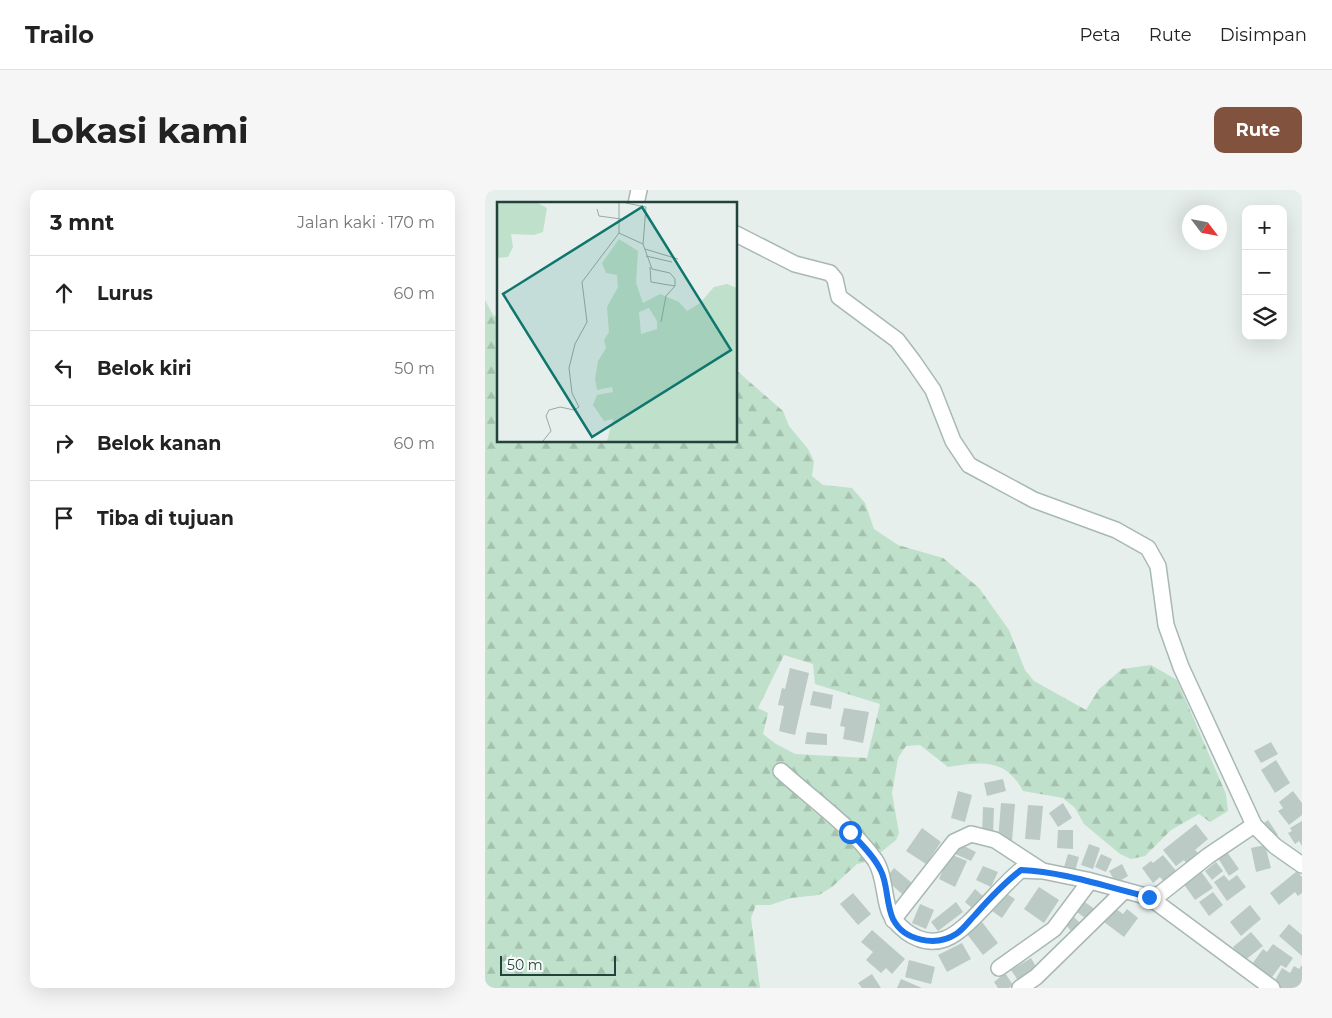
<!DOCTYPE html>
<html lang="id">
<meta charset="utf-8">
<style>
:root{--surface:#fff;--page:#f6f6f6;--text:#222;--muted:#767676;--line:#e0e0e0;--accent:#81523d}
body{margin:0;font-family:Montserrat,sans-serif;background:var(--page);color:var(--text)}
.controls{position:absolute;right:15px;top:15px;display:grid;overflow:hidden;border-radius:10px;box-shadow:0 5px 20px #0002}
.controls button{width:45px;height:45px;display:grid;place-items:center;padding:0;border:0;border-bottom:1px solid var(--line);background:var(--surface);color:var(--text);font:25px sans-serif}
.compass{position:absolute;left:697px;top:15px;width:45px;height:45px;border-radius:50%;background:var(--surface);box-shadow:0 5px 20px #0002;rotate:122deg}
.scale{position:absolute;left:15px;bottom:12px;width:116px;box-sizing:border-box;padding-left:5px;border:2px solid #24423c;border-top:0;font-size:14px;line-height:18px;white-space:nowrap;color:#24423c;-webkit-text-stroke:4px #f7fbf9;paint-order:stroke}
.stop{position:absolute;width:15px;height:15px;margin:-11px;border:4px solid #1a73e8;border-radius:50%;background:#fff}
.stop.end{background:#1a73e8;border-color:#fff;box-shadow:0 1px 5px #0008}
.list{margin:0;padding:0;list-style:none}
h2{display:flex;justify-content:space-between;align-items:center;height:65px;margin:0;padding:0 20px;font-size:21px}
h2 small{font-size:16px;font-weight:400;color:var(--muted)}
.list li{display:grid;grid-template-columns:32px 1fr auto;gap:15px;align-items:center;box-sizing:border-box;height:75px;padding:0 20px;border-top:1px solid var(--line)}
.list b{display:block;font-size:19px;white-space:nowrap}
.list em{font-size:16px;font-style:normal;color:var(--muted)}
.icon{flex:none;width:28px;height:28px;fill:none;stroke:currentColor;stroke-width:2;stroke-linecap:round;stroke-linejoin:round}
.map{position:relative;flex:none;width:817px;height:798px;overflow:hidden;border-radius:10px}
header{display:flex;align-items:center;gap:30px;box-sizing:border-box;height:70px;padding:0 25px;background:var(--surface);border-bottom:1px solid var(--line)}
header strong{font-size:24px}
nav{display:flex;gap:28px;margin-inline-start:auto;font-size:18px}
.intro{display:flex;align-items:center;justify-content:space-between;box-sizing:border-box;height:120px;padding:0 30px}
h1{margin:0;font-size:35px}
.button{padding:12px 22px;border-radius:10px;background:var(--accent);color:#fff;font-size:18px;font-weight:700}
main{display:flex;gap:30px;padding:0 30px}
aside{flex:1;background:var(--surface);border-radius:10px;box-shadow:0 5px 20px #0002}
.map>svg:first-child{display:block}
.forest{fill:url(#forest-firs);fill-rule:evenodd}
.building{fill:#bbcac5}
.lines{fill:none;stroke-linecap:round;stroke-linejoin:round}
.minor-casing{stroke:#a8b8b4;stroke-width:18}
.tertiary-casing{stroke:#a8b8b4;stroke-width:18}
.minor{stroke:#fff;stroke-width:15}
.tertiary{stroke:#fff;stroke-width:15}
.route{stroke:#1a73e8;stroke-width:6}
.inset-road{fill:none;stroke:#98aaa6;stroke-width:1}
.view{fill:#0f766e;fill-opacity:0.15;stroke:#0f766e;stroke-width:2.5}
.inset-edge{fill:none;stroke:#24423c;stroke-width:2.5}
</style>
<header>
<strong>Trailo</strong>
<nav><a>Peta</a><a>Rute</a><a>Disimpan</a></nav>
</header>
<div class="intro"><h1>Lokasi kami</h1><a class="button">Rute</a></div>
<main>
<aside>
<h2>3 mnt<small>Jalan kaki · 170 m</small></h2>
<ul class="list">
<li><svg class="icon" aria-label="ahead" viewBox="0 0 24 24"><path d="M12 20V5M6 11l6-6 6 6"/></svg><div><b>Lurus</b></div><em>60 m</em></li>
<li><svg class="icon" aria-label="left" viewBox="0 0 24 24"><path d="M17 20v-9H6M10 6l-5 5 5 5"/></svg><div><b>Belok kiri</b></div><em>50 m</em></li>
<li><svg class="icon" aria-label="right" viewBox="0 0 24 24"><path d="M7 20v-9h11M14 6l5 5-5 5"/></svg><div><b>Belok kanan</b></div><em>60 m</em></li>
<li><svg class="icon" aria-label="arrive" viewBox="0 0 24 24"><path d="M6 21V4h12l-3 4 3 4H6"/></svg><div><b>Tiba di tujuan</b></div></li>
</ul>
</aside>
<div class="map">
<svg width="817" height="798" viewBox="0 0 817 798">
<defs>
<pattern id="forest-firs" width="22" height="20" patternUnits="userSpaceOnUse" patternTransform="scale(1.25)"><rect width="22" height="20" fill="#bfe0ca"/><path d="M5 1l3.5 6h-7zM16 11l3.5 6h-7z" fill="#a4c1ae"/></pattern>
</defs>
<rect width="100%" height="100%" fill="#e6efec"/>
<path class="forest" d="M0,110L8,125L14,128V251H251V180L298,221L304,236L323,259L329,271L327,286L338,295L367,298L380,313L389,339L413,355L458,368L494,398L524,440L540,480L549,491L601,520L614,499L637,479L666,475L692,490L741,604L743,621L725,632L714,624L686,640L660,666L646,669L635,664L599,634L590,618L578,608L538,601C520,567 496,572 463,577L435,555L421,556L413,568L407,603L414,643L411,650L385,671L372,674L347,697L334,705L306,708L285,715H271L266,728L275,798H0ZM299,465L328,474L330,494L395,514L382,568L310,564L291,554L278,544L283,523L273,518Z"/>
<g class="building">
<path d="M305,478L324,483L310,545L294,541L299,516L293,515L297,498L300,499Z"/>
<path d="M328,501L348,505L346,519L325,515Z"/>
<path d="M359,518L384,522L378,553L358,549L360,537L355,536Z"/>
<path d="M322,542L342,544V555L320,554Z"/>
<path d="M786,552L793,564L776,573L769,561Z"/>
<path d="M791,570L805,593L790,603L776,580Z"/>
<path d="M518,589L521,601L502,606L499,593Z"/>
<path d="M473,601L487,605L480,632L466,628Z"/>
<path d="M808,601L817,613V625L804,635L793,621L798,618L794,612Z"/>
<path d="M516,613L530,614L527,651H513Z"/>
<path d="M578,613L587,628L573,637L564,623Z"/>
<path d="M543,615L558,616L555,650L540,649Z"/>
<path d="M498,617L509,618L508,646L497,645Z"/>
<path d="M783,630L793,645L786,649L776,635Z"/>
<path d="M817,631V656L814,651L810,654L803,643L807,641L805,638Z"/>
<path d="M711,634L723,649L710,660L714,664L702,674L699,670L691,676L678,660Z"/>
<path d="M437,638L456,652L441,674L421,661Z"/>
<path d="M573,640H588V659L572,658Z"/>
<path d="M473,653L491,662L486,671L468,663Z"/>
<path d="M604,654L615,658L608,679L596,675Z"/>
<path d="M780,655L786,678L771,682L766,658Z"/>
<path d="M742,662L754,679L744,686L733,668Z"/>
<path d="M465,664L482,671L470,697L454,689Z"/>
<path d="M583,664L594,667L590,681L579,677Z"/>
<path d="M616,664L627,669L621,682L610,677Z"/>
<path d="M678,665L692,682L679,692L675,687L668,693L657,678L666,671L668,673Z"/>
<path d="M731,672L738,681L727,690L720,681Z"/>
<path d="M637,674L643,686L631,693L624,681Z"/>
<path d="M498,676L513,682L506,697L491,690Z"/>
<path d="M409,678L427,693L417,704L400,689Z"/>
<path d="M715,680L728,698L710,710L698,693Z"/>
<path d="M812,681L817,687V703L813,706L810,702L794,715L785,703Z"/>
<path d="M739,685L744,691L752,685L761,697L742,711L729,692Z"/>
<path d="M554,697L574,710L559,733L539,719Z"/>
<path d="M490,699L498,706L488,719L480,712Z"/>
<path d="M519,702L530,709L517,728L507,721Z"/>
<path d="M728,702L738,715L724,726L714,712Z"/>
<path d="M368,703L386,724L373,735L355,714Z"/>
<path d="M597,710L611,720L603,730L589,720Z"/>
<path d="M471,712L478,722L453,741L446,732Z"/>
<path d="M435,714L449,720L441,739L427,733Z"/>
<path d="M765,715L776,729L756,746L745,732Z"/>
<path d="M630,718L638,724L642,719L653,728L639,747L619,732Z"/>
<path d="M588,726L596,734L587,742L580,734Z"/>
<path d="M497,732L513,753L498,765L482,744Z"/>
<path d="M804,734L817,745V766L794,746Z"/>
<path d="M387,740L420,769L407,784L401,778L396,783L381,770L388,762L376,752Z"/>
<path d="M766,742L778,756L759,771L748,757Z"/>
<path d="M477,753L486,769L462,782L453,765Z"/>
<path d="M788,754L808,768L801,778L796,775L787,787L767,774L778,759L782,762Z"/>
<path d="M546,768L553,780L534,792L526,780Z"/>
<path d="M424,770L450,777L446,794L420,787Z"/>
<path d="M817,775V798H795L788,794L797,778L805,783L809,776L814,779Z"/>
<path d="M520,783L528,795L524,798H513L509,792Z"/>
<path d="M387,784L396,798H377L373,793Z"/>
<path d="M416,789L437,798H412Z"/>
</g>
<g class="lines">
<defs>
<g id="minor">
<path d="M296,581C327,609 366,636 390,670C402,688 397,716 410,731C423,746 441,756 460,749C483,741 514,697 536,680L558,681L602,690L664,707L675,704L723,666L769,635"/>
<path d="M664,707L787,798"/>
<path d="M408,730L469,652L486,644L510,650L556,680"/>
<path d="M514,778L569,739L605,691"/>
<path d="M535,798L551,787L639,701"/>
</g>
<g id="tertiary">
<path d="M151,14L154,0"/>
<path d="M251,44L310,74L345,83L350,89L354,107L412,150L428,171L448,200L468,251L484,275L549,310L631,340L663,358L673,376L681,435L696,477L769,635L790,656L817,675"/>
</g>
</defs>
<use href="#minor" class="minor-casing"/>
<use href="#tertiary" class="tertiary-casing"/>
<use href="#minor" class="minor"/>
<use href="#tertiary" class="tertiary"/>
</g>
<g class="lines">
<path class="route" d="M365,642C376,654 389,666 396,681C403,695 401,714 408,729C419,751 451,757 471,744C478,740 484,731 490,725C504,709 519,693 536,680C580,682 621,697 664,707"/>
</g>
<g transform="translate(12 12)">
<rect width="240" height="240" fill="#e6efec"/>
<path d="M0,1H41L50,6L46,30L37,33L14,32L16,45L11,55L0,56ZM122,37L141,49L139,81L146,101L163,92L182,100L190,109L203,101L217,85L230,82L240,86V239H110L116,217L107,219L96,203L100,193L116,190L115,185L100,188L98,177L101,159L109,146L107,138L112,130L110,105L121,85L120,73L109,71L105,61ZM152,106L160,119V127L144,132L142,110Z" fill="#bfe0ca" fill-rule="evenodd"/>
<path class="inset-road" d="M129,1L149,5L146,42M100,7L102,14L124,17M122,31L146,42L155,67L173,71L178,77V84L169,94L164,120M148,47L181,57M149,54L175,60M153,65L154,80L178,84M46,239L54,229L49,214L52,208L63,205L77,208L82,205L75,191L72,166L78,142L90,120L85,80L122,31V1"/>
<path class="view" d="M145,5L234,148L95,235L6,92Z"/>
<rect width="240" height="240" class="inset-edge"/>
</g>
</svg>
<div class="controls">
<button>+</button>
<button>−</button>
<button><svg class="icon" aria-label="layers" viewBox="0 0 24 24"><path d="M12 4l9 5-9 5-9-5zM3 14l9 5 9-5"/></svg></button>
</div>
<svg class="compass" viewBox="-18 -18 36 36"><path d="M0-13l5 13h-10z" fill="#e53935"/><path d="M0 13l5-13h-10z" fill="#767676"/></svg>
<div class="scale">50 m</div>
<div class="stop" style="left:365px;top:642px"></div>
<div class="stop end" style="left:664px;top:707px"></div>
</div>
</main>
